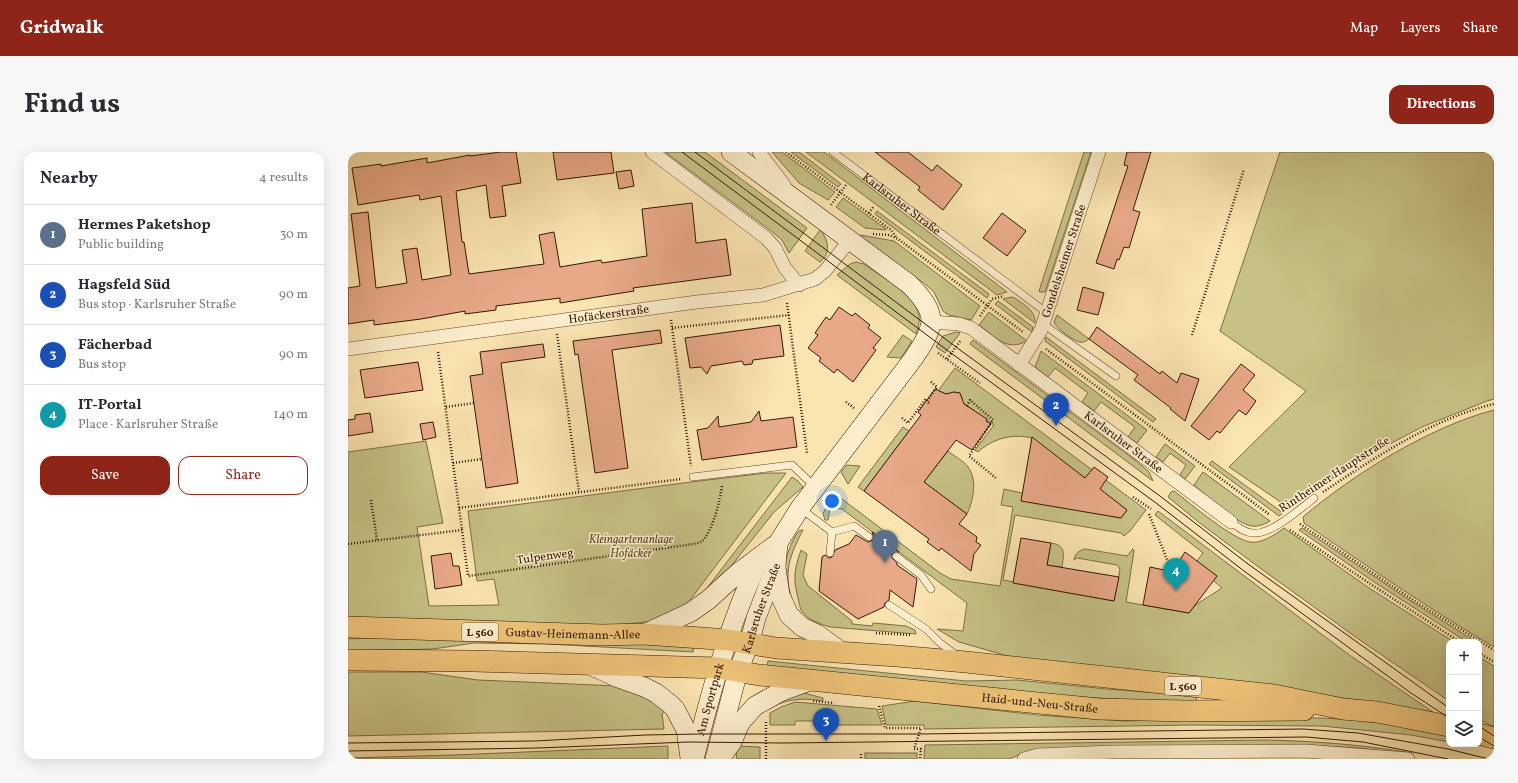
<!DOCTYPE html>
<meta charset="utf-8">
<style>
:root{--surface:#fff;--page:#f7f7f7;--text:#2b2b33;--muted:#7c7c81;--line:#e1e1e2;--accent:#8f2418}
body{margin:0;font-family:Vollkorn,serif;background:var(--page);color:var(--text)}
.controls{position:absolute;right:12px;bottom:12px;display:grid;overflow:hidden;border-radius:8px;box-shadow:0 4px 16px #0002}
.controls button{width:36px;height:36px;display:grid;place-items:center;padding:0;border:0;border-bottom:1px solid var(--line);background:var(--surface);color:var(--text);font:20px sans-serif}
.you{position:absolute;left:484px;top:349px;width:14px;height:14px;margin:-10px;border:3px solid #fff;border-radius:50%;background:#1a73e8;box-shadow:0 0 0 6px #1a73e833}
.badge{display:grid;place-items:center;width:26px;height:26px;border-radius:50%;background:var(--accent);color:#fff;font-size:13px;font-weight:700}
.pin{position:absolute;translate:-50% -33px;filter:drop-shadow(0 1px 2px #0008)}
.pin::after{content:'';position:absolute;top:21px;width:14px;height:12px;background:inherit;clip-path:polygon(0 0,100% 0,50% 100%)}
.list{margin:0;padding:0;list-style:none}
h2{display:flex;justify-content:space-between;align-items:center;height:52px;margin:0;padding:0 16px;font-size:17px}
h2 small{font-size:13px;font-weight:400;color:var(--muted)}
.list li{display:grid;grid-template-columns:26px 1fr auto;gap:12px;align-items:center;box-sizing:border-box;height:60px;padding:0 16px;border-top:1px solid var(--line)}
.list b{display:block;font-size:15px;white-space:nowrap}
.list p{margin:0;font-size:13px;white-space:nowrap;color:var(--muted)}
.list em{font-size:13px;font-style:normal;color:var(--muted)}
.actions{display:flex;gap:8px;padding:12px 16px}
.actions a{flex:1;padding:9px 0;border:1px solid var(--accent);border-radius:12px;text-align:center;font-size:14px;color:var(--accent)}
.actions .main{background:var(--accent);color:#fff}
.icon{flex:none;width:22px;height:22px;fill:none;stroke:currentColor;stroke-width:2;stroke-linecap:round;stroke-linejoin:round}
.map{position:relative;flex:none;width:1146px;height:607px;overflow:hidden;border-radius:12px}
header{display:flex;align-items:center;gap:24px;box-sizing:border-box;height:56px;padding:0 20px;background:var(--accent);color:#fff}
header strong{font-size:19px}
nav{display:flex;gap:22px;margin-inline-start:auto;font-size:14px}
.intro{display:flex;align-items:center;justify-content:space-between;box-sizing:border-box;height:96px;padding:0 24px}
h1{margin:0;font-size:28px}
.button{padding:10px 18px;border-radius:12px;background:var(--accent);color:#fff;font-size:14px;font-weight:700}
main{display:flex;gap:24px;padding:0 24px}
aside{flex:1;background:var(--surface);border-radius:12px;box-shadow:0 4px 16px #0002}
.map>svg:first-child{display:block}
.green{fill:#c6c186;stroke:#7e6c43}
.building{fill:#e8a988;stroke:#351800}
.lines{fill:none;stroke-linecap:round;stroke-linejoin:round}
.lane-casing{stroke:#664b2c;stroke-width:8}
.street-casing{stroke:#664b2c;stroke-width:14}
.secondary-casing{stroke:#351800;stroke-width:20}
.primary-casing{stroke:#351800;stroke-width:22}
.path{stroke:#351800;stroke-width:2.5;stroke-dasharray:1 2;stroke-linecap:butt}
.lane{stroke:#fcedcc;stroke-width:7}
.street{stroke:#fcedcc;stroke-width:13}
.secondary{stroke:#fcedcc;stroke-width:19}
.primary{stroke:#edc278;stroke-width:21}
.tram{stroke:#351800;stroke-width:1}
.labels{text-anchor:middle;stroke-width:3;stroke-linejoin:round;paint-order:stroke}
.shield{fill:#fcedcc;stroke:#71583d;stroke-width:1}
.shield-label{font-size:11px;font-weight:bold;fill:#351800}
.street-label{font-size:12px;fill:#351800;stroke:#fcedcc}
.park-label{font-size:12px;font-style:italic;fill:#604b28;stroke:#fcedcc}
</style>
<header>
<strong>Gridwalk</strong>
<nav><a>Map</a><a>Layers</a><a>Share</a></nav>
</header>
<div class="intro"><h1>Find us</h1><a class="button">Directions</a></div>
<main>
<aside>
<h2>Nearby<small>4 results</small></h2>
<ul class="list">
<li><span class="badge" style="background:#5c6f8a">1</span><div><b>Hermes Paketshop</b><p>Public building</p></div><em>30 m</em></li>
<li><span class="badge" style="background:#1a4fb4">2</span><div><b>Hagsfeld Süd</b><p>Bus stop · Karlsruher Straße</p></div><em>90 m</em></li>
<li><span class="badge" style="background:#1a4fb4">3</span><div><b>Fächerbad</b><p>Bus stop</p></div><em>90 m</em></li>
<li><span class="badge" style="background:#0f9aa8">4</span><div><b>IT-Portal</b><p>Place · Karlsruher Straße</p></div><em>140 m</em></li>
</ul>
<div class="actions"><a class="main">Save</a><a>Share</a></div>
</aside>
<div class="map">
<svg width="1146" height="607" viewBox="0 0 1146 607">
<rect width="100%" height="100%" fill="#fae4b1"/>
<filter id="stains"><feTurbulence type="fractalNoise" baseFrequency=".005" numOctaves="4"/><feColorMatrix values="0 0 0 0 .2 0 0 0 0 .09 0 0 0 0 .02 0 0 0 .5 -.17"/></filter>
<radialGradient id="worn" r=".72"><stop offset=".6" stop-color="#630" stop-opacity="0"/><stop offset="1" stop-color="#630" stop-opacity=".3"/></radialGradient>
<g class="green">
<path d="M317,0H357L459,76L441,101L434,88L427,82Z"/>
<path d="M424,0H434L487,40L480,48L451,31Z"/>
<path d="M443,0H451L493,32L490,35Z"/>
<path d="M458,0H476L659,140L649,143Z"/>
<path d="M736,0H743L697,140H692L691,139Z"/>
<path d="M932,0H1146V247L1139,249L1074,275L1021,303L940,355L881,315L958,239L872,179Z"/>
<path d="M495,46L538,77V78L517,76L488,55Z"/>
<path d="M529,59L641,142L639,146L527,62Z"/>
<path d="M472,78C481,88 483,101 472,110L457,99Z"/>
<path d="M512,83L546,89L632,154L623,168L601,163L595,159L586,140L577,132L511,84Z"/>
<path d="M508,110L516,112C532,124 567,143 571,163C572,170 570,176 568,182L489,123L502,112Z"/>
<path d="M665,145C674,151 688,158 687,171L655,147Z"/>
<path d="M650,149L685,175L684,180L647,152Z"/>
<path d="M641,160L679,189C659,200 647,185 631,173Z"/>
<path d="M709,163L741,187C738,189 735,191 732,190C725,189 708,176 706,170Z"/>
<path d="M608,180L612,181L597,201L588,195L595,184Z"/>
<path d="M555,183L564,189L553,206L539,205Z"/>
<path d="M698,185L808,267L805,270L697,189Z"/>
<path d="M625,188L787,308L801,320L805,329L622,192Z"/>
<path d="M693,199L799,278L789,291L780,285L787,275L753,250L746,259L734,250L740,241L707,216L700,225L687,215Z"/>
<path d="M607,216L798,358L782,379L776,384L773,381L667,363L655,428L666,430V431L766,449L772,417L769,413L729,406L726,408C727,402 730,399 737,397L779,404L785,397L786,399L778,450L841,461L846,454L874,436L865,428L849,409L855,401L807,363L810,359L1000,502L1085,560L981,544L670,507L611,490L589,477L615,479L619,451L494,357L482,356L480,368H477L475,361L483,348L494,347L592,421L603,427L652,434L665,355L653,353L656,337L674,341L773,366L779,358L684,286C664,281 644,287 630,300L627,298L646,273L614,250V246L611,241L606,240L600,244L590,239Z"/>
<path d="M1146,258V495C1081,457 1019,414 956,371L955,365C1004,323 1083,274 1146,258Z"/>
<path d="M555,275L561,279L516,339L510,335Z"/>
<path d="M78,289L95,371L69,375L81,454L151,453L146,427L129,429L120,359L343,330L418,321H438L342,448L344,453L307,469L270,473L0,468V300Z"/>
<path d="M817,292L847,314L837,327L832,323L838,313L822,301L815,310L808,305Z"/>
<path d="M600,299C606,304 616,309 620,315C630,328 625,349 619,362L576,330Z"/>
<path d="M864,309L935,361L931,364L861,312Z"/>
<path d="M499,313L512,314L500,332L493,320Z"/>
<path d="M855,320L922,369C917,372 910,375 904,374C889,372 859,344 846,333Z"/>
<path d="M444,325L450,329L455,335L426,360L380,418L356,440Z"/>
<path d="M826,339C843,352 884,387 902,390C913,392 927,383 936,376L1021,436L1106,490H1101V549L1009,486L912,416L853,372L820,345L823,340Z"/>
<path d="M954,376L1066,451L1128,490H1119L1026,430L951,378Z"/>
<path d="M455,378C442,403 435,420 444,447C442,442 437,436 436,430C432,419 443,388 451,379Z"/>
<path d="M703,391C718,393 716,403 714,415L699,413Z"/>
<path d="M453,398L459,402L455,423L460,434L504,469V472L524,474L525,471L558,474L567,478L568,482L482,475C473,472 459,468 453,458C452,455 451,450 450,446C445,426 446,418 453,398Z"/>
<path d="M60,484L204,488L346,495L345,500L200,492L126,491L85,497L0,499V487Z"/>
<path d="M1131,505L1146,514V575L1131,567Z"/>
<path d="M420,509L618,529L669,528L759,537L849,544L848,550H816L701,543L419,514Z"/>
<path d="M0,520H73L130,528L270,534L287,537L318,558L314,562L316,577L0,584Z"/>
<path d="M456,541L475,546V549C456,546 439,546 421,557L420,553Z"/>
<path d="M567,549L689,563L777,569L908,566H972L1013,568L1101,582V590L1063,583L974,574L843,573L576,577V573H538L534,554Z"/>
<path d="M447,550L529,557L534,573H466L465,569H447V573H422V561L433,555Z"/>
<path d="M918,588C968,589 1016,593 1064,601L1065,603L1012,596L959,593L673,602L661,607H576L577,593Z"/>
<path d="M320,594V607H0V606L106,603Z"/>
<path d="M390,594L412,595V607H389L388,601Z"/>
<rect x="517" y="601" width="52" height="6"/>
</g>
<g class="building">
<path d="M153,0H168L173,31L154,34L158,64L142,66L138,33L108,39L114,90H116L121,122L196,112L191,83L206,80L212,115L253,108L254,111L299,104L294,57L344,51L348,91L378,87L383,123L285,136L286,139L212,151V146L148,154V158L117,162V159L73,167L26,173V168L0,172V136L12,134L3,62L20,60L28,136L59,131L54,98L69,96L74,128L103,123L93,44L72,48L71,43L10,53L4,16L33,12V14L79,6V11L122,3V4Z"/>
<path d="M205,0H263L266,21L209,28Z"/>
<path d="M527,0H560L584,19L589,13L614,33L595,58L570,38L572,35Z"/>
<path d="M779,0H803L785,58L792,60L781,96L776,95L771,108L769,107L766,117L748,111L780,14L776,13Z"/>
<path d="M283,18L286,34L271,37L268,20Z"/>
<path d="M654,61L678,79L659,104L635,86Z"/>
<path d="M735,135L756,141L750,163L729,158Z"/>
<path d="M491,155L504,164L507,161L522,173L520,176L533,186L525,196L528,198L505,230L489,217L486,221L471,209L473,206L460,196L470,183L467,181L478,165L482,168Z"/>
<path d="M432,173L436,204L405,208L404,212L396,213L394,209L363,214L359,222L353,215L342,216L337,186Z"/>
<path d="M749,175L812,222L814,219L829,231L833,221L851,227L837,269L822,257L823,256L786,228L790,223L741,187Z"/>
<path d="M312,178L314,191L264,198L280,316L247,321L230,202L227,203L225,189Z"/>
<path d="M195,192L197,205L153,211L170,331L138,336L122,224L135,222L132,200Z"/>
<path d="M70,210L75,238L17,246L12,218Z"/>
<path d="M893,212L907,223L895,238L908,249L898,263L891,258L872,281L869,279L861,288L843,274Z"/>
<path d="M587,237L598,242L606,240L612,241L616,252L639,267L638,269L643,272L624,298L608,288L576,330L619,362L611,372L629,385L628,390L633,393L626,402L623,419L593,396L591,399L579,390L581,387L516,339L573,263L570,260Z"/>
<path d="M411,259L413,269L445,265L449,295L354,308L349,278L360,276L370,264L371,275L403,270Z"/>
<path d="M22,261L25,280L0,284V268L7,267V263Z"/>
<path d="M85,270L88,285L75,288L72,272Z"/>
<path d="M684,285L737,326L746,315L760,325L752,337L779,358L773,366L673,349Z"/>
<path d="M524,380L551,400L544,401V406L549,411V413L569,427L565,455L542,438L541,448L537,451L536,455L510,467L471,439L474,405L477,403L481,406L484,405L487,398L501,392L508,383L520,390L523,389L526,386Z"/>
<path d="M673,386L703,391L699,413L771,425L766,449L665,431Z"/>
<path d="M837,400L869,424L841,461L795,453L802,415L816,418L829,412Z"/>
<path d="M103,401L105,414H111L114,433L87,437L83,404Z"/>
</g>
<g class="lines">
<defs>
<g id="lane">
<path id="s1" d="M485,0L699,161"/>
<path d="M695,172L768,224"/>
<path d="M345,325L444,313L467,335"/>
<path d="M452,356L484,380L482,401"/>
<path d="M883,370C890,375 897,381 905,381C923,383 952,357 966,346"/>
<path d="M484,380L506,374L521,385"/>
<path d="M548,404L573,423L583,437"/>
<path d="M541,453L578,477L592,491L608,503"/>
</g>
<g id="street">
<path d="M304,0L418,86L427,96L437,116L451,133"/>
<path d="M411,0L436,33"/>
<path id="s2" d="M583,170L611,172L623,176L883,370"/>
<path id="s3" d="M0,197L349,150L415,143L467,127L477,119L502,88"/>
<path id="s4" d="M671,213L693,178L751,0"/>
<path d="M676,607L690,603L765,600L957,599L1060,607"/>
</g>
<g id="secondary">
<path d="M428,416L432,443L441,463L454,475L469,482L492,499"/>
<path d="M296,482L343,460L360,448L391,420L430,391L452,356L565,207C588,174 591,162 561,132L383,0"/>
<path d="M242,513L268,525L296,535L308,541L322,552L327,557L338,578L342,606"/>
<path id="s5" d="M346,607C363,539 382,469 412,406"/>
<path id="s6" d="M367,607L390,519L401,492L408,466L428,414L430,391"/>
<path d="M372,607L384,590L392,571L407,554L434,539L464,528"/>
</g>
<g id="primary">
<path id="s7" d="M0,475L254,483L296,482L354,486L380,488L428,496L549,504L618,510L926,543L995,557L1029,560L1101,574"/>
<path id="s8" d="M0,508L125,509L371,516L411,523L751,557L838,559L956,558"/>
<path d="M1131,582L1146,586"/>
</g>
</defs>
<use href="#lane" class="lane-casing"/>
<use href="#street" class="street-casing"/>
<use href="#secondary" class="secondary-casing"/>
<use href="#primary" class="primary-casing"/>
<g class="path">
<path d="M438,0L543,78L548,85"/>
<path d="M483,53L498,33"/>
<path d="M521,61L526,54"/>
<path d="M525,82L541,83L550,87L675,180"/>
<path d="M439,151L459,301"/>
<path d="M632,164L644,147L656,144"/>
<path d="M323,168L343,314"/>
<path d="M324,176L441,163"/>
<path d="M209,182L231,340"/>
<path d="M844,183L896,17"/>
<path d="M698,197L922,363"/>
<path d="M90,200L114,378"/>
<path d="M590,201L632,231"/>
<path d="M599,207L613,188"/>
<path d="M498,250L506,256"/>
<path d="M581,251L579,249L589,235L582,229"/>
<path d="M619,254L622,248L645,268L621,304L648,326"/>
<path d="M98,255L126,251"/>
<path d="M554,266L560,271L577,248L579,249"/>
<path d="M105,311L134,307"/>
<path d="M975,340C1026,306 1086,266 1146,252"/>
<path d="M785,345L803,357"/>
<path d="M23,348L29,388"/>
<path d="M111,356L333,327"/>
<path d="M801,362L822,415"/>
<path d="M952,372L1068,450L1146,498"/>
<path d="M942,378L1024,433L1112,490"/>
<path d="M0,392L114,378L120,424L339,393C344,392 350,392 354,389C364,381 373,346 374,333"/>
<path d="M528,481L564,483"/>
<path d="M1131,501L1146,510"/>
<path d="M465,549L486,551"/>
<path d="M531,554L537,576H573L566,597H573L572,607"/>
<path d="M418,570V607"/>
<path d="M513,602V607"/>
</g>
<use href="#lane" class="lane"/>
<use href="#street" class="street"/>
<use href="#secondary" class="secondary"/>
<use href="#primary" class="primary"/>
<g class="tram">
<path d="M334,0L603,201L808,351L896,419L1063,541L1101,566"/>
<path d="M347,0L608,195L812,344L900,412L1101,556"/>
<path d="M1131,574L1146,584"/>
<path d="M1131,585L1146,594"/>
<path d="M0,591L187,589L297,583L352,582H571L955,577L1010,581L1100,597L1141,607"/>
<path d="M0,599L190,596L340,590L435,591L958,585L1015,590L1100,607"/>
</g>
</g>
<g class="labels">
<g class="shield">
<rect x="114" y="471" width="36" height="18" rx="3"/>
<rect x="817" y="525" width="36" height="18" rx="3"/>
</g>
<g class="shield-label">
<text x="132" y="484">L 560</text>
<text x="835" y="538">L 560</text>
</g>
<g class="street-label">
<text dy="4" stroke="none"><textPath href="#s1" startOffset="86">Karlsruher Straße</textPath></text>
<text dy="4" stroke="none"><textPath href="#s4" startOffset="114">Gondelsheimer Straße</textPath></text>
<text dy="4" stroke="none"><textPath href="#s3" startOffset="263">Hofäckerstraße</textPath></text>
<text dy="4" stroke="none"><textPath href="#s2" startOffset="231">Karlsruher Straße</textPath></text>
<text transform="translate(986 322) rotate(-33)" y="4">Rintheimer Hauptstraße</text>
<text transform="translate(197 404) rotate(-8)" y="4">Tulpenweg</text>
<text dy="4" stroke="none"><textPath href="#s6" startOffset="158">Karlsruher Straße</textPath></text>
<text dy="4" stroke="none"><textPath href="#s7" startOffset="225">Gustav-Heinemann-Allee</textPath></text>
<text dy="4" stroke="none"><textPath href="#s5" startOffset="62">Am Sportpark</textPath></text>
<text dy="4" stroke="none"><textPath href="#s8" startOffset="694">Haid-und-Neu-Straße</textPath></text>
</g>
<g class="park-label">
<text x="283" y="391">Kleingartenanlage<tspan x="283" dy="14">Hofäcker</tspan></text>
</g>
</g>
<rect width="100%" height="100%" filter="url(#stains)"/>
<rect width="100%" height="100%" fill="url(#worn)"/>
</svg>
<div class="controls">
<button>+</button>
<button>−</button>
<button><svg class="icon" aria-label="layers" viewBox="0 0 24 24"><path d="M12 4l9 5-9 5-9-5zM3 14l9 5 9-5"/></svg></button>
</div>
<div class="you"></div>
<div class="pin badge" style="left:537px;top:411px;background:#5c6f8a">1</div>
<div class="pin badge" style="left:708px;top:274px;background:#1a4fb4">2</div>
<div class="pin badge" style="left:478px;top:589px;background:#1a4fb4">3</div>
<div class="pin badge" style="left:828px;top:439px;background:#0f9aa8">4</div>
</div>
</main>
